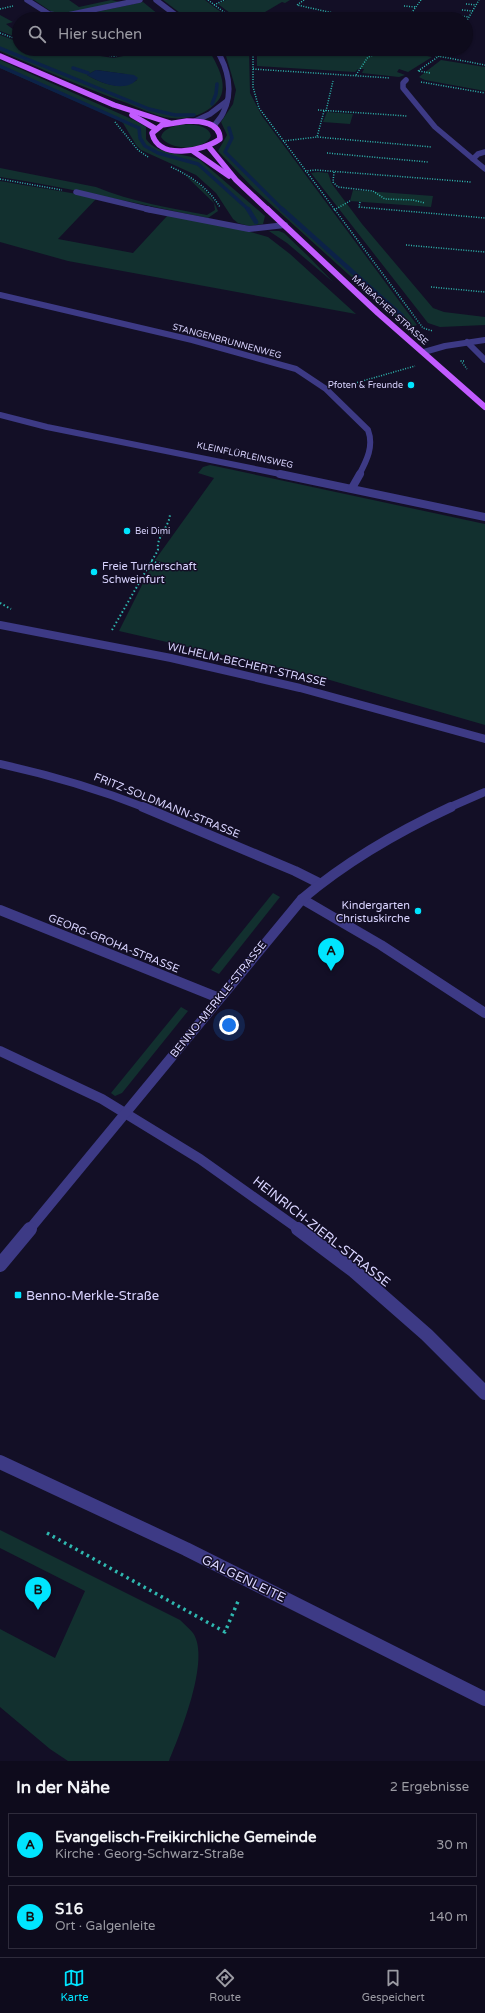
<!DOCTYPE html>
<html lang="de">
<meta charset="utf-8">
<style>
:root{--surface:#0e0b1c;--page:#171425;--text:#f1f3f6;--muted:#9b9ba3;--line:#2e2b3b;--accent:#00e5ff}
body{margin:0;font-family:"Varela Round",sans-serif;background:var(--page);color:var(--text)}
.you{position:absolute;left:229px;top:1025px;width:14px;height:14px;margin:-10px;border:3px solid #fff;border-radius:50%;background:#1a73e8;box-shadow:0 0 0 6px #1a73e833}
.badge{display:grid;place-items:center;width:26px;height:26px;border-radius:50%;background:var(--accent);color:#111;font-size:13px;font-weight:700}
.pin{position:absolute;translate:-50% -33px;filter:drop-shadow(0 1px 2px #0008)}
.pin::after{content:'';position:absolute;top:21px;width:14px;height:12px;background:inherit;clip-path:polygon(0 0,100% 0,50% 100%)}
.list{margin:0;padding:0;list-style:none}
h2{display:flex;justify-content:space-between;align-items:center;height:52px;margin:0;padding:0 16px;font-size:17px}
h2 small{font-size:13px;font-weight:400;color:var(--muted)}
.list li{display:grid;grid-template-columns:26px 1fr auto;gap:12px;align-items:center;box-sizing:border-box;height:64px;margin:0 8px 8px;padding:0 8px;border:1px solid var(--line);border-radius:0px}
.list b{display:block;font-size:15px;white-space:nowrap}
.list p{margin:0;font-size:13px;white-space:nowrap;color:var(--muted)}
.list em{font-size:13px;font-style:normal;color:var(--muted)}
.icon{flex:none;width:22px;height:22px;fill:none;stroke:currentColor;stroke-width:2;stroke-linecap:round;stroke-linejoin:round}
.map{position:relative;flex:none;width:485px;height:1761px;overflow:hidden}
.search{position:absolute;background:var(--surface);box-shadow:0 1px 3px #0004;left:12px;right:12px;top:12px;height:44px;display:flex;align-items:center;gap:10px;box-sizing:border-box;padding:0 14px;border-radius:22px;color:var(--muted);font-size:15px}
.sheet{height:196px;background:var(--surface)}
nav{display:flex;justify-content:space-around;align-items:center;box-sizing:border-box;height:56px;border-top:1px solid var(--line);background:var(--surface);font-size:11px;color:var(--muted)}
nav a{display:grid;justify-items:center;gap:2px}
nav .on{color:var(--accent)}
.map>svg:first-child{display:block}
.green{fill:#12302f;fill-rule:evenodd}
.water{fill:#0c2248}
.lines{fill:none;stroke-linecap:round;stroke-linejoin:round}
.stream-far1{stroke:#0c2248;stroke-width:3.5}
.stream{stroke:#0c2248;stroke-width:4.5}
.path-far2{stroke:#2fb8b0;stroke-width:1.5;stroke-dasharray:1 1.5;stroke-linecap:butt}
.path-far1{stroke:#2fb8b0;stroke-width:2;stroke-dasharray:1.5 2.5;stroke-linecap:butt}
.path{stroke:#2fb8b0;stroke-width:3.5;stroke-dasharray:2.5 4;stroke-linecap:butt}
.service{stroke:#3d3a85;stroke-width:5.5}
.minor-far4{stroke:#3d3a85;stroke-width:5.5}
.minor-far3{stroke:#3d3a85;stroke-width:6}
.minor-far2{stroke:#3d3a85;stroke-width:8}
.minor-far1{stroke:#3d3a85;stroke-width:10}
.minor{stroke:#3d3a85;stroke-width:14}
.primary-far1{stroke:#c25bff;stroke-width:5.5}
.primary{stroke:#c25bff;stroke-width:6}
.poi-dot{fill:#00e5ff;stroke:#130f26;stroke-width:1.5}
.labels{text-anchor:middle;stroke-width:3;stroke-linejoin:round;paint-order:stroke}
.far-street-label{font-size:9px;fill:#d9d4ff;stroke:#130f26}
.far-poi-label{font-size:9px;fill:#d9d4ff;stroke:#130f26;text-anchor:end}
.poi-label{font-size:11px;fill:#d9d4ff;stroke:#130f26;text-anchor:start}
.street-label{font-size:11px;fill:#d9d4ff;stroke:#130f26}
.near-street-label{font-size:13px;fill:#d9d4ff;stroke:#130f26}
.near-poi-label{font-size:13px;fill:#d9d4ff;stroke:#130f26;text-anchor:start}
</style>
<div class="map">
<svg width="485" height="1761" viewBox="0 0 485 1761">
<rect width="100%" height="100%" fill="#130f26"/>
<g class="green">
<path d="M34,0H69L79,7L111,0L120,2L65,14L52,12Z"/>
<path d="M163,0H205L230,19H188Z"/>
<path d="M226,0H290L285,3L282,2L253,19H238L218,4Z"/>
<path d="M143,2L164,19H64Z"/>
<path d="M0,15L13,22L6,24L14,30L19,29V38L0,31Z"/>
<path d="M0,35L19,42V49H51L114,58L157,49H208C217,64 232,89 215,104C201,117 183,121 164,117C152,114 139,108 127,103C84,88 42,69 0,51ZM96,70L125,74L137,80C122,91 102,84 87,75Z"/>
<path d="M71,49H142L117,55Z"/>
<path d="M224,49H249L250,93L262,116L417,325L409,328L401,322L254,189L218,151L227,135L221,122L233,104L236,90Z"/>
<path d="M257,49H394L432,57L408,72L399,69L397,72L405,75L399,77L362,73L364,69H358L355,72L257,66Z"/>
<path d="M0,60L136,121L146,127V139C158,156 183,152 200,160L265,216L263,224L249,226L238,223L233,219L216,193L196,175L141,150L136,145L123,123L116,119L0,68Z"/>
<path d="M441,60L485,67V91L425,80L419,77Z"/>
<path d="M327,112L353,114L350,124L323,122Z"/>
<path d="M179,125C189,124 209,124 211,136C204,151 170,151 161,137C163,129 172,127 179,125Z"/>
<path d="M0,168L96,187C132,202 170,208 207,215L215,210L214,203L185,175C199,184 212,194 218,211L208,218C138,204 70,188 0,177Z"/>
<path d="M318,172L328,173L332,184L362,224L433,308L444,312L485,317V325L440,327L428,323L311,173Z"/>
<path d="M0,181L77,194L96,199L58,239L133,253L168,215L229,226L268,237L290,254L356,314L68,261L0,242Z"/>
<path d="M353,190L433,196L431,207L350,201Z"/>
<path d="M269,231H279L284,233L308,256L333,282L287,243Z"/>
<path d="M210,465L485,524V725L323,678L119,631L152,565L176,571L178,567L155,560L214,478L198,473L203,467Z"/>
<path d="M273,893L280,897L219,974L211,970Z"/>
<path d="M181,1007L188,1011L122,1093L115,1096L111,1093Z"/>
<path d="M0,1530L180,1620C184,1624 189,1628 193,1633C211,1659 180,1734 169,1761H68L50,1749L0,1707V1629L55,1658L85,1591L0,1548Z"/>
</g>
<path class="water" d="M96,70L134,75L138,78C127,94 100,83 87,75Z"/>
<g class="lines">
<g class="stream-far1">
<path d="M0,48L149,109L175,115H194"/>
<path d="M0,66L139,128L140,138L145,146L158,153L198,164L249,210"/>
<path d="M73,68L88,73"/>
<path d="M212,104L216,94L217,84"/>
<path d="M229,128L232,138L225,152L283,210"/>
</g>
<g class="stream">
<path d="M248,209L256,222"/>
<path d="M282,209L402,316"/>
</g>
<g class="path-far2">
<path d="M208,0L233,19"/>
<path d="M304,0L297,5L342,15L337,19"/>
<path d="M466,4L476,5"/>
<path d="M214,5L224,0"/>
<path d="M404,6L416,7"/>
<path d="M0,9L13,6"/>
<path d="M462,10L473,11"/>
<path d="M394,14L410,16"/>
<path d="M459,16L469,17"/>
<path d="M407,19L421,0"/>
<path d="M466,22L479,0"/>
<path d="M0,33L19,40"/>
<path d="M59,49L114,56L150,49"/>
<path d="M253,49V87L259,108L423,328L433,331"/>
<path d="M401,49L485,65"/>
<path d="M253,69L390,78"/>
<path d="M418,71L449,49"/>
<path d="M419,71L430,73"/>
<path d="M356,75L368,57L389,49"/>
<path d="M421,82L485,93"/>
<path d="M318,110L407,116"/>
<path d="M324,111L317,137L432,147"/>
<path d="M326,111L333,81"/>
<path d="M115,122L138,150L148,157"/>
<path d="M283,141L317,137"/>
<path d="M327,153L428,162"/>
<path d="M171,167C191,176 208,188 220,207"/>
<path d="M305,171L316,170L471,182"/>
<path d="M334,172L333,182L338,187L373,191L385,199L413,200L425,203"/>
<path d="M0,179L62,190"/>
<path d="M360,202L359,207L485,218"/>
<path d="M334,210L350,201"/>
<path d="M406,245L485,252"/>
<path d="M431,287L485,292"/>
<path d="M464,361H461L467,369"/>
<path d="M345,386L415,366"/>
</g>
<g class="path-far1">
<path d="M151,561L177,569"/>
<path d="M0,603L11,609"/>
<path d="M112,630L158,550C156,536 170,527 170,513"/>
</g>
<path class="path" d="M47,1533L225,1632L239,1599"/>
<path class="service" d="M406,80L403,83V88L435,127L473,159"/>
<g class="minor-far4">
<path d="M27,0L49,14L63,16L140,0"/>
<path d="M156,0L181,19"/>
<path d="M195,121L210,114L227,101"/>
<path d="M214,126C217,121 221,118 223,113C234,92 228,68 216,49"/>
<path d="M485,152L478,154L473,159L485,169"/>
<path d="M76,192L151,210"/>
</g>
<g class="minor-far3">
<path d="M146,209L249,229L285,225"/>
<path d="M0,295L192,340L296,369L326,389L368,430C374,446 367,460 359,475"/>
<path d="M467,342L485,360"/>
<path d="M424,352L445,346L485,340"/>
<path d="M0,415L47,427L285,475"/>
</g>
<g class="minor-far2">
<path d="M280,474L485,517"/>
<path d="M352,488L360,474"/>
<path d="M0,625L171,658L300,688L485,739"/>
<path d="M0,764C50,775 98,789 146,808"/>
<path d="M448,808L485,792"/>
</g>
<g class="minor-far1">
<path d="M143,807L295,871L319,883"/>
<path d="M302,899L381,945L485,1013"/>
<path d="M0,910L219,998"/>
<path d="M0,1051L102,1099L200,1159L300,1230"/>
<path d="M29,1230L302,899C347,861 397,832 451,807"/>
</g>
<g class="minor">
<path d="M298,1229L354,1271L427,1335L485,1393"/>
<path d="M0,1265L30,1229"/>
<path d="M0,1462L186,1549L485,1699"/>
</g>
<g class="primary-far1">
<path d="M0,56L114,105L170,123"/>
<path d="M132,115L156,129"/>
<path d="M187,121C200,121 220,122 220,139C203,151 158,161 152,133L162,125Z"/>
<path d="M209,147L236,180L268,210"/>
<path d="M193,151L229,176"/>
</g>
<path class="primary" d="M267,209L378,313L485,407"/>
</g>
<g class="poi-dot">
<circle cx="411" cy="385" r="4"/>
<circle cx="127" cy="531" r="4"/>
<circle cx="94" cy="572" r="4"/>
<circle cx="418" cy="911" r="4"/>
<rect x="14" y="1291" width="8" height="8" rx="2"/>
</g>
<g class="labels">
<g class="far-street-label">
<text transform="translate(390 310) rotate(42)" y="3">MAIBACHER STRASSE</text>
<text transform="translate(227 341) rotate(15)" y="3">STANGENBRUNNENWEG</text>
<text transform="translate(245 455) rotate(12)" y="3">KLEINFLÜRLEINSWEG</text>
</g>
<g class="far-poi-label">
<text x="403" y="388">Pfoten &amp; Freunde</text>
<text x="135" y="534" text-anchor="start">Bei Dimi</text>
</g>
<g class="poi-label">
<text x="102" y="570">Freie Turnerschaft<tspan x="102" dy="13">Schweinfurt</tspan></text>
<text x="410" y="909" text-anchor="end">Kindergarten<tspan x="410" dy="13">Christuskirche</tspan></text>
</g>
<g class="street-label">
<text transform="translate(247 664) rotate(13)" y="4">WILHELM-BECHERT-STRASSE</text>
<text transform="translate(167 805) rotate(22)" y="4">FRITZ-SOLDMANN-STRASSE</text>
<text transform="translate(114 943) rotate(22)" y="4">GEORG-GROHA-STRASSE</text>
<text transform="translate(218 999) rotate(-51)" y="4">BENNO-MERKLE-STRASSE</text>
</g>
<g class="near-street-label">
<text transform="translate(322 1231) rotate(38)" y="5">HEINRICH-ZIERL-STRASSE</text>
<text transform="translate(244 1578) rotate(26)" y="5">GALGENLEITE</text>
</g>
<g class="near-poi-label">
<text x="26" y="1300">Benno-Merkle-Straße</text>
</g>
</g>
</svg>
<div class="you"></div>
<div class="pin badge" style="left:331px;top:971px">A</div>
<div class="pin badge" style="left:38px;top:1610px">B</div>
<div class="search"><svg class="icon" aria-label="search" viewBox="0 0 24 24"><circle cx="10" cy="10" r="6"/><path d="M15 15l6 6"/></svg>Hier suchen</div>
</div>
<section class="sheet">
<h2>In der Nähe<small>2 Ergebnisse</small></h2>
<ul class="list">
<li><span class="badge">A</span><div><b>Evangelisch-Freikirchliche Gemeinde</b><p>Kirche · Georg-Schwarz-Straße</p></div><em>30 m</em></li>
<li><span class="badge">B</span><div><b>S16</b><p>Ort · Galgenleite</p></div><em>140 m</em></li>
</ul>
</section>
<nav>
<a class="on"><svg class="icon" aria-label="map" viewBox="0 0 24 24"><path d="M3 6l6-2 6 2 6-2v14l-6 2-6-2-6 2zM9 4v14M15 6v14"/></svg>Karte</a>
<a><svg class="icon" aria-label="directions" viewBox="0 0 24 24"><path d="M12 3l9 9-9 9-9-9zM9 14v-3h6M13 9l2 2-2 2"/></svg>Route</a>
<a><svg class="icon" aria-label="saved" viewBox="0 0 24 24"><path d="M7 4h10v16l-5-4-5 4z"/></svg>Gespeichert</a>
</nav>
